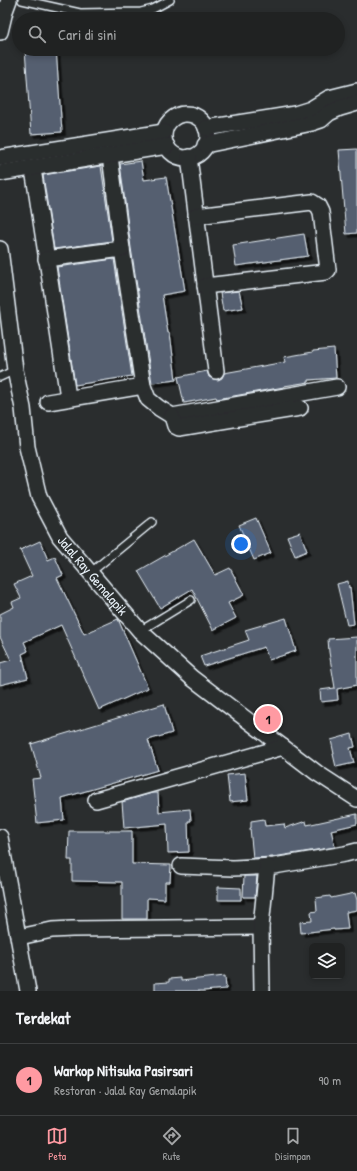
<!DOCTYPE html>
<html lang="id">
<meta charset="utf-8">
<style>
:root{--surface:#202222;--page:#2d2f2f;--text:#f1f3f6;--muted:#a2a4a5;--line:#3d3f40;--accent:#ff9aa2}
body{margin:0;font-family:"Patrick Hand",sans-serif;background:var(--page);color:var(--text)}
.controls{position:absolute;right:12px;bottom:12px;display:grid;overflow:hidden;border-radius:6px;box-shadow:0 2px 6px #0003}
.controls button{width:36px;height:36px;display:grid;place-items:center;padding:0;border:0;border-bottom:1px solid var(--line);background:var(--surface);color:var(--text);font:20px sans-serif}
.you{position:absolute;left:241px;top:544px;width:14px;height:14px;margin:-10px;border:3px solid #fff;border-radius:50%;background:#1a73e8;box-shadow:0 0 0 6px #1a73e833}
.badge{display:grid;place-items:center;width:26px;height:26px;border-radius:50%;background:var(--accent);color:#111;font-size:13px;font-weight:700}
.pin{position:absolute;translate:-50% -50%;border:2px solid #fff;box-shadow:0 1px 4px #0006}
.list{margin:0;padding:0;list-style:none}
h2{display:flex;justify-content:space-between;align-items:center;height:52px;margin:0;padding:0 16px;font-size:17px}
h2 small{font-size:13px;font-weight:400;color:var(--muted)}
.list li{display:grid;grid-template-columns:26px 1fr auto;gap:12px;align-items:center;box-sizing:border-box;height:72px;padding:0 16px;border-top:1px solid var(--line)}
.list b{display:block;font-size:15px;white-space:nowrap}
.list p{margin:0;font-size:13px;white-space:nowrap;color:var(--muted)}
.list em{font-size:13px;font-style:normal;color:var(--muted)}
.icon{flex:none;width:22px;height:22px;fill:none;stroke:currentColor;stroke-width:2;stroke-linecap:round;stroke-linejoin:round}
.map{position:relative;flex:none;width:357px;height:991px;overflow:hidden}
.search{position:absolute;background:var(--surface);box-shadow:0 2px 6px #0003;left:12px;right:12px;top:12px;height:44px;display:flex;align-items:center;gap:10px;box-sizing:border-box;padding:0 14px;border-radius:22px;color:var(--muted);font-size:15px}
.sheet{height:124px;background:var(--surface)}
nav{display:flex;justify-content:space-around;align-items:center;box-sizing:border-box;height:56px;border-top:1px solid var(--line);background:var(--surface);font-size:11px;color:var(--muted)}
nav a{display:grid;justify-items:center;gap:2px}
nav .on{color:var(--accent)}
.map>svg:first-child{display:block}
.building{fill:#555e6f;stroke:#e8f1f8;filter:url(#shadow)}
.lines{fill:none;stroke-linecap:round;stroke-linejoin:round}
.lane-casing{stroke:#e8f1f8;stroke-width:10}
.street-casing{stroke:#e8f1f8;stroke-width:18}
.lane{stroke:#2a2d2e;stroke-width:7}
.street{stroke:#2a2d2e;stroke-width:15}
.labels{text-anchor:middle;stroke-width:3.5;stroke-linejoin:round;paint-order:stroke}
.street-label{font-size:14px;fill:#e8f1f8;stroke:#2a2d2e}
</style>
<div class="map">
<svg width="357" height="991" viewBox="0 0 357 991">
<defs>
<filter id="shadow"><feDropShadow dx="3.5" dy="3.5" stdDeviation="0" flood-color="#0009"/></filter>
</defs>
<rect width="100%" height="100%" fill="#2a2d2e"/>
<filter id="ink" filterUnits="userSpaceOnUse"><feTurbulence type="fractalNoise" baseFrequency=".025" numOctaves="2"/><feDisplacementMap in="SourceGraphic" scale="8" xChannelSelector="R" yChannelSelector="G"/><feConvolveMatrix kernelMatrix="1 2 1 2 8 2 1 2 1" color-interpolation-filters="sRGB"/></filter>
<g filter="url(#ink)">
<g class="building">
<path d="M25,49H56L62,132L31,134Z"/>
<path d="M357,149V233L346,234L339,150Z"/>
<path d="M141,161L144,180L166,177L185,291L162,295L168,333H170L176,380L152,383L131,248L120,164Z"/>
<path d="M101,166L112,241L54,249L43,175Z"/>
<path d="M304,234L308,256L236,266L233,245Z"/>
<path d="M114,259L132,376L75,385L57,267Z"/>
<path d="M239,291L243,308L223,311L220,293Z"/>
<path d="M334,349L336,378L309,380V382L284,386V387L217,399L216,397L184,403L178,377L207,371L209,377L213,379L218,380L222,378L224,373L285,362L284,357L313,352V351Z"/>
<path d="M256,518L271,553L254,560L239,525Z"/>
<path d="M300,532L307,551L295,556L287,536Z"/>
<path d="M194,539L215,575L230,568L244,595L228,603L236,618L213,630L192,589L160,608L138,571Z"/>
<path d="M40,541L48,560L55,557L63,575L57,578L84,634L118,619L148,688L99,710L61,625L24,642L28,651L22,654L28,678L0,685V663L11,660L0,637V614L14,607L12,602L21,598L14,584L32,576L20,550Z"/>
<path d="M348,581L349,588L350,587L354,624L347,625L337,584Z"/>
<path d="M286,618L296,651L269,660L264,647L204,666L200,656L249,640L245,630Z"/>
<path d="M357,637V685L337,689L338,700L321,702L320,690L335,688L329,652L328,639Z"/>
<path d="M164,704L172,733L148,740L158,770L62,798L64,820L37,823L32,779L41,778L31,744Z"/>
<path d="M352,734L355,747L350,748L354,763L336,767L333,754H334L331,740Z"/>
<path d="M245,773L248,800L230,802L227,775Z"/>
<path d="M152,793H158L159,812L190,809L191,821H188L189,852L168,853L167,824L124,828L122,802Z"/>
<path d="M357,814V824L331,830L335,847L273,857L253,858L250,828H251V821L264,819L265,826L284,824L285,828L306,821L307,825Z"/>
<path d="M69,831H132V864L171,865L170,882H165V899L147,898V919H122V882L72,881V860H68Z"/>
<path d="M244,876H257L255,897H243Z"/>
<path d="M218,887L241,888V900H218Z"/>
<path d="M355,893L357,900V910L346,912L348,929L334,930V929L301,933L300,922L312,921L311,912L317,911L316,898L330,896L331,898Z"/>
<path d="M225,976L226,989L203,991H155V983L169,982V979L181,978V981Z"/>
</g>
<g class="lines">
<defs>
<g id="lane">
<path d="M22,0L80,13L141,12L153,9L170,0"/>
<path d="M0,377L15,370"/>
<path d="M90,573L152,522"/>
<path d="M140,631L191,600"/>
</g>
<g id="street">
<path d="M0,32L5,11L9,0"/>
<circle cx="186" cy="136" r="22"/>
<path d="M206,128L295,114L311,109L329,98L357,91"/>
<path d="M205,145L312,123L321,120L329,113L340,108L357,103"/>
<path d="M110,156L122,249L143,386L148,399L159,408L172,416L337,387"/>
<path d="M189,157L216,371"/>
<path d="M0,158L164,132"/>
<path d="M33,169L68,397"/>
<path d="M0,173L167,146"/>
<path d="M196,216L312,202L318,206L321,212L328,270L326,272L205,286"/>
<path id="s1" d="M0,249L15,370L23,408L27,447L39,497L60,537L140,631L192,678L317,773L357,799"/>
<path d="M46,259L122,249"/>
<path d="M48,402L143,386"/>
<path d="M172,416L175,426L179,428L300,408"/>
<path d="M96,800L283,747"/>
<path d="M0,837L28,991"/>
<path d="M181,866L233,868L274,866L345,854L357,851"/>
<path d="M19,937L52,930L72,929L261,927"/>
<path d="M262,991L261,927L267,866"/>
</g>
</defs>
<use href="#lane" class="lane-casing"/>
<use href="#street" class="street-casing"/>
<use href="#lane" class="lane"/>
<use href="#street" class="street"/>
</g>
</g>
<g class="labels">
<g class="street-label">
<text dy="5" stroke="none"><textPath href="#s1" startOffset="347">Jalal Ray Gemalapik</textPath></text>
</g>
</g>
</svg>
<div class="controls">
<button><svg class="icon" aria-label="layers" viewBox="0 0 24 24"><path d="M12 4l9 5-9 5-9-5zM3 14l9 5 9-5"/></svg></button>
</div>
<div class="you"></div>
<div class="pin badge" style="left:268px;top:719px">1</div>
<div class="search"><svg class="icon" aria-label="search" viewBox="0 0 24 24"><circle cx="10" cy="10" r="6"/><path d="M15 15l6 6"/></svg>Cari di sini</div>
</div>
<section class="sheet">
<h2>Terdekat<small></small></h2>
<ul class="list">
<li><span class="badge">1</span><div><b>Warkop Nitisuka Pasirsari</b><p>Restoran · Jalal Ray Gemalapik</p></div><em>90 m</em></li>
</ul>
</section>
<nav>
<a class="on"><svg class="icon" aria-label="map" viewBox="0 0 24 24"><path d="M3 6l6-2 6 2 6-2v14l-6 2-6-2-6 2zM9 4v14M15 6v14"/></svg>Peta</a>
<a><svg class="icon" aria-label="directions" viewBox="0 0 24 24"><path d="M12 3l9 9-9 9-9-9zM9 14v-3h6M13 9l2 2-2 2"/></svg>Rute</a>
<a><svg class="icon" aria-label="saved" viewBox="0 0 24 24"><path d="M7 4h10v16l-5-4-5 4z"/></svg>Disimpan</a>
</nav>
